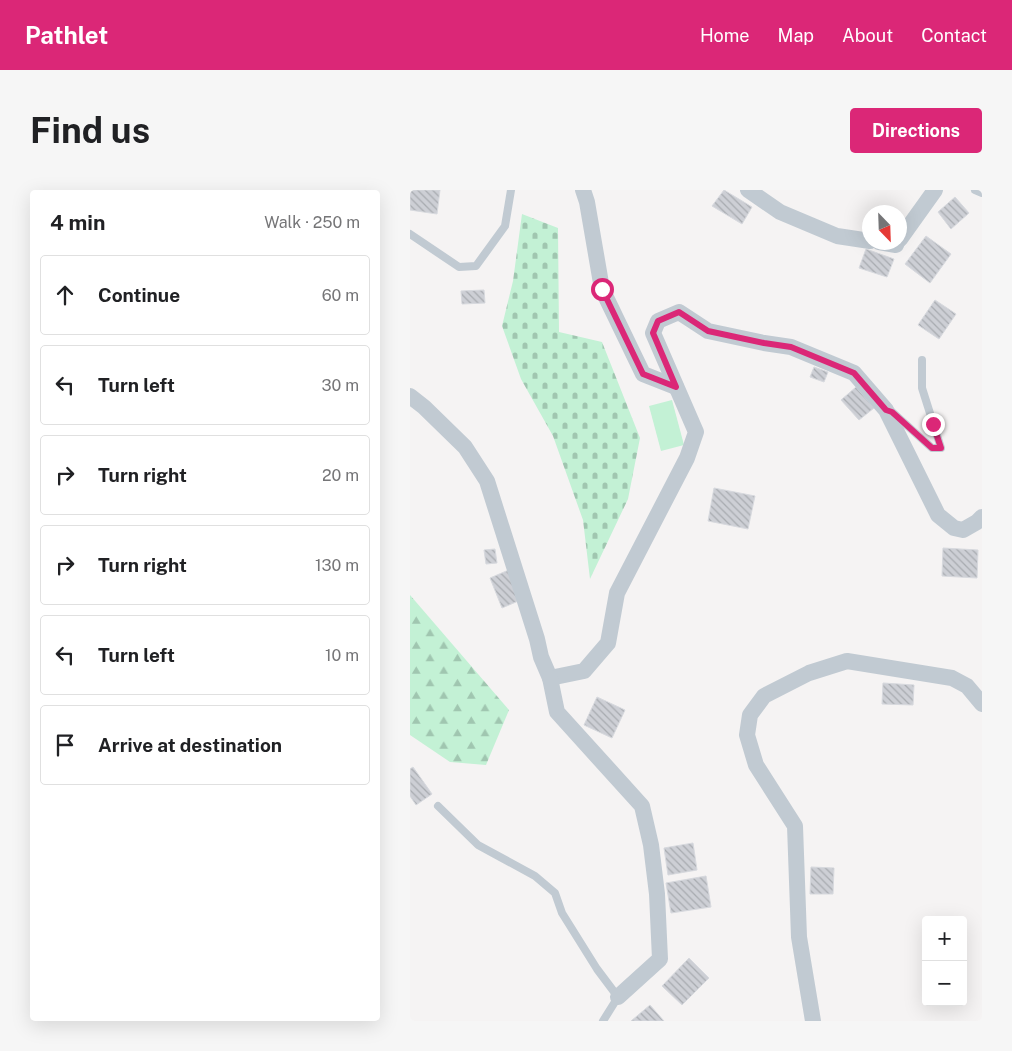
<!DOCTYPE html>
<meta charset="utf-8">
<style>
:root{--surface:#fff;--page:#f6f6f6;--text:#202124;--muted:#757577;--line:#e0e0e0;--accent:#db2777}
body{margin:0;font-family:"Public Sans",sans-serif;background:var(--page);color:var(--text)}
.controls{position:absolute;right:15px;bottom:15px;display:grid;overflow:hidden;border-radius:5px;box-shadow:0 5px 20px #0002}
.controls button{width:45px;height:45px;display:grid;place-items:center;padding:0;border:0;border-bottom:1px solid var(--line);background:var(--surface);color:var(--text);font:25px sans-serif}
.compass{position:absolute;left:452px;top:15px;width:45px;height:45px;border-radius:50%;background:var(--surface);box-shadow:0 5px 20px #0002;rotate:157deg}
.stop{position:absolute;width:15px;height:15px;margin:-11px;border:4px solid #db2777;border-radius:50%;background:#fff}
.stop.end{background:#db2777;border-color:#fff;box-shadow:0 1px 5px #0008}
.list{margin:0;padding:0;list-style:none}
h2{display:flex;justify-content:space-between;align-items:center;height:65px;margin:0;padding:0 20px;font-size:21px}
h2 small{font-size:16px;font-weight:400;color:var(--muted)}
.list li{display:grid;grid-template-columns:32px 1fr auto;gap:15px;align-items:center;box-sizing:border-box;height:80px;margin:0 10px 10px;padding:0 10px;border:1px solid var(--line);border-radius:5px}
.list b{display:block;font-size:19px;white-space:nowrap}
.list em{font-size:16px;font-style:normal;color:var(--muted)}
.icon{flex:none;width:28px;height:28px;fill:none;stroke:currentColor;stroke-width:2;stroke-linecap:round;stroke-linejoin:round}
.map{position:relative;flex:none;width:572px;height:831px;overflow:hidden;border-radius:5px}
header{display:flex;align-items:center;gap:30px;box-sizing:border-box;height:70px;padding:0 25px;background:var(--accent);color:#fff}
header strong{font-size:24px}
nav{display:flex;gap:28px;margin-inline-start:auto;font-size:18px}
.intro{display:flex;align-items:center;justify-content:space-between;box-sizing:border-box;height:120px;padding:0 30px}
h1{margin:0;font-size:35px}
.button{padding:12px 22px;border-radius:5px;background:var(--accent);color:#fff;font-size:18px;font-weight:700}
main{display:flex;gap:30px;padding:0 30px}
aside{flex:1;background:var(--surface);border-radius:5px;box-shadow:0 5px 20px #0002}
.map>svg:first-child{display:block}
.forest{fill:url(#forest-firs)}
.cemetery{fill:url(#cemetery-stones)}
.pitch{fill:#c3f1d5}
.building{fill:url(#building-back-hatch);stroke:#d7d9de}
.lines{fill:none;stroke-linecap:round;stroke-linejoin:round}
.lane{stroke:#c1cad2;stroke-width:8}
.street{stroke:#c1cad2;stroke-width:16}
.route{stroke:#db2777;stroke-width:6}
</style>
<header>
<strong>Pathlet</strong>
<nav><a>Home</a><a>Map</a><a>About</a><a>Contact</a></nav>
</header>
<div class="intro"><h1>Find us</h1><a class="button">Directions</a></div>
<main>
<aside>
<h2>4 min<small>Walk · 250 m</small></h2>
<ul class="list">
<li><svg class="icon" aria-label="ahead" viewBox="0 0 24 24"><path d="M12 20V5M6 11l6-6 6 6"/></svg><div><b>Continue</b></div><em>60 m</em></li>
<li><svg class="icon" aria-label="left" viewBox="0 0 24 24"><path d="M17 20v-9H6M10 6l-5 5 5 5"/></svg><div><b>Turn left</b></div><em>30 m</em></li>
<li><svg class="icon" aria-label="right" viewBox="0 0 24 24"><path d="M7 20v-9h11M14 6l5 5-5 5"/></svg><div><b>Turn right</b></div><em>20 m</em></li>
<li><svg class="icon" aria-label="right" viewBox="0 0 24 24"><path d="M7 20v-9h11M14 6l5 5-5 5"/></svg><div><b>Turn right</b></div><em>130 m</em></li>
<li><svg class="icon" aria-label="left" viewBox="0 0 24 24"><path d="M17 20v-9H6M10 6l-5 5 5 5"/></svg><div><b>Turn left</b></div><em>10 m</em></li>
<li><svg class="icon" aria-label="arrive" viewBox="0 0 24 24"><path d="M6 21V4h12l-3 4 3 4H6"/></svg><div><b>Arrive at destination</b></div></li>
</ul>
</aside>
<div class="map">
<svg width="572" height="831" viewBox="0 0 572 831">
<defs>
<pattern id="forest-firs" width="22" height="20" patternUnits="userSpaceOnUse" patternTransform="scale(1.25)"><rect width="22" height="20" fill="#c3f1d5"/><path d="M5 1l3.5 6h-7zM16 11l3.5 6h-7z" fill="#a0c6b0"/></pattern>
<pattern id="cemetery-stones" width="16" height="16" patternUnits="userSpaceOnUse" patternTransform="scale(1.25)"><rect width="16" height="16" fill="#c3f1d5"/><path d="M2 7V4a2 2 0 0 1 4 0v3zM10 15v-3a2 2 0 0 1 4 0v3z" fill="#a0c6b0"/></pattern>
<pattern id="building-back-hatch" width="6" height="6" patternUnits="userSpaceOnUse" patternTransform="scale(1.25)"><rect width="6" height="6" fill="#cdcfd5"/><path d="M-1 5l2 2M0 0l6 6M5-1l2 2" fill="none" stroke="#a8abb0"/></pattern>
</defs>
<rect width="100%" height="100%" fill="#f5f3f3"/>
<path class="forest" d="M0,405L99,520L76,575L40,572L0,545Z"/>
<path class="cemetery" d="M112,24L148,38L149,142L192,152L230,248L218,309L180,389L173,330L143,246L111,189L92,136L103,91Z"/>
<path class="pitch" d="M262,210L274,255L251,261L239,216Z"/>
<g class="building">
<path d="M0,0H30L27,24L0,20Z"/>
<path d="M314,0L342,17L332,34L302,16Z"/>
<path d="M545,7L559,23L541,39L528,22Z"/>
<path d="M516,46L541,64L520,93L495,74Z"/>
<path d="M456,59L484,69L477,87L449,78Z"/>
<path d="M74,100L75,113L52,114L51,101Z"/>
<path d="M525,110L546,124L529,149L508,135Z"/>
<path d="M404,177L418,182L414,192L400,187Z"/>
<path d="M446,197L464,218L449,230L431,210Z"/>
<path d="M304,298L345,306L338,339L298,331Z"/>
<path d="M533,358L568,360L567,388L532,386Z"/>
<path d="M85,359L87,373L76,374L74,360Z"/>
<path d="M101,379L113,409L92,418L80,388Z"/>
<path d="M473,493L504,495L503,515L472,514Z"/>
<path d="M187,507L215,520L202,548L174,535Z"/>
<path d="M3,577L22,604L6,615L0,606V579Z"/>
<path d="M283,653L287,680L258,685L254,658Z"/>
<path d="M401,677L424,678L423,704H400Z"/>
<path d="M296,686L301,717L261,723L256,693Z"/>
<path d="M279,768L299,788L272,815L252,796Z"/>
<path d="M240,815L254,831H221Z"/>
</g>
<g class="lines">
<g class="lane">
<path d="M565,0L572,3"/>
<path d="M0,44L49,77L66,76L95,36L101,0"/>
<path d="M481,221L522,258H531L512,198V170"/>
<path d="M28,616L68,655L125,686L145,703L152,723L187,779L208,807L193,831"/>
</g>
<g class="street">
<path d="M173,0L177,12L192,99L233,184L266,197"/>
<path d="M338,0L370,22L427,46L460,51"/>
<path d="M490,49L525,0"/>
<path d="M469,52L486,55L487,52"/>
<path d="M0,206L14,217L55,257L77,291L127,449L131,467L140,488L174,481L198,453L207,403L277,268L286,242L243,143L248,131L269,122L298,141L354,153L381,157L444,183L476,220L528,325L544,338L553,340L567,332L572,327"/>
<path d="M140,488L147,522L232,616L241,655L247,704L250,769L208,807"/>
<path d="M403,831L389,747L385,636L346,575L337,545L340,525L354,506L399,483L437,471L542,488L557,496L572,514"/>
</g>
</g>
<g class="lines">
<path class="route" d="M192,99L233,184L266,197L243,143L248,131L269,122L298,141L354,153L381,157L444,183L476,220L482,222L522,258H531L523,234"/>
</g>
</svg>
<div class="controls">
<button>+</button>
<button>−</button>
</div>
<svg class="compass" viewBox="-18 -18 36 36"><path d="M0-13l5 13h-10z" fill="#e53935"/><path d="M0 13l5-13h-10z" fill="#757577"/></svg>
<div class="stop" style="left:192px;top:99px"></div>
<div class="stop end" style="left:523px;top:234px"></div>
</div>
</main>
